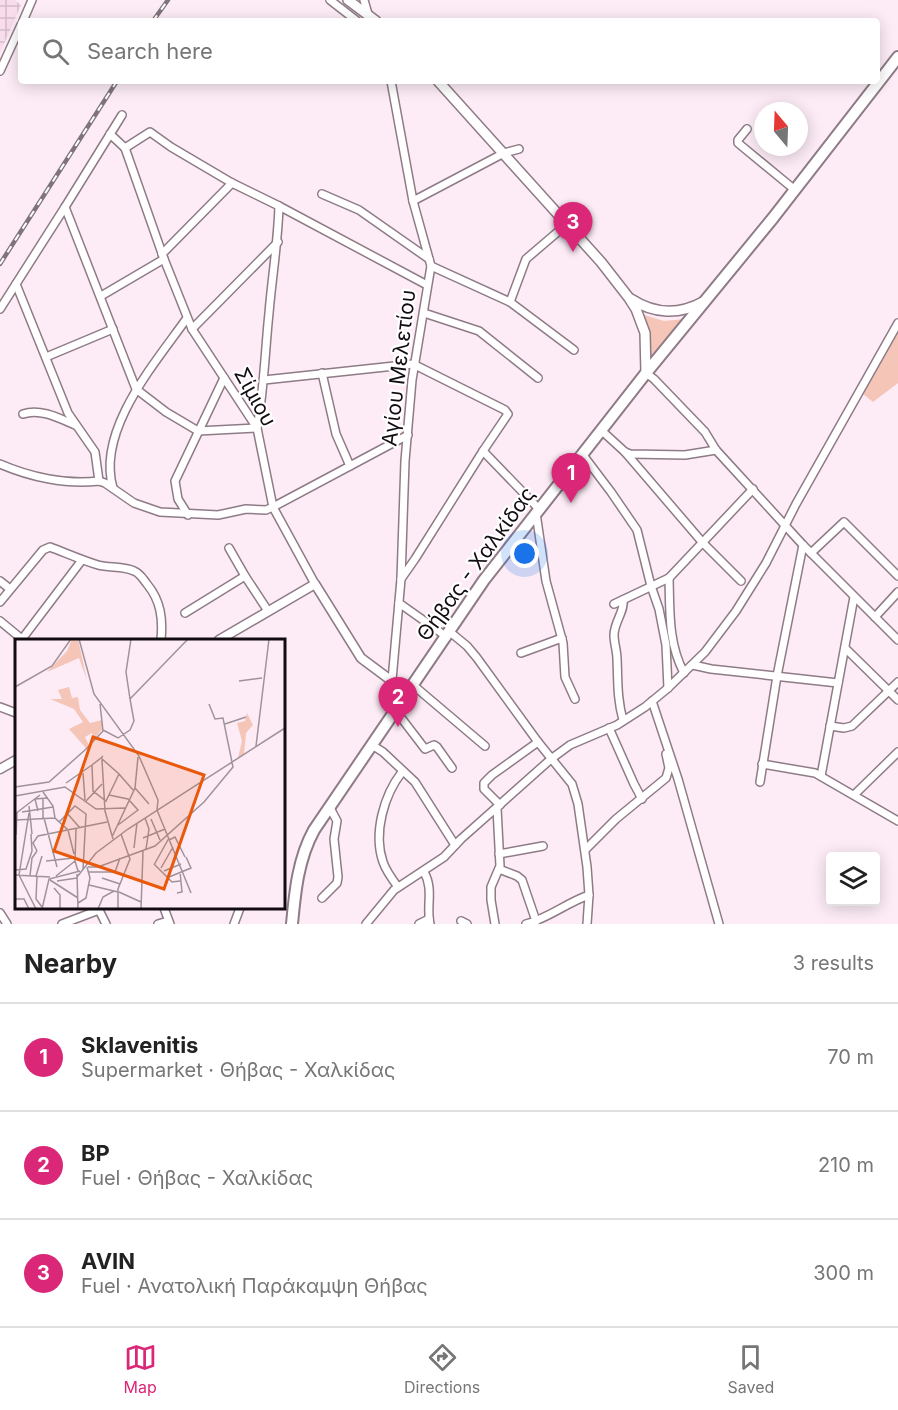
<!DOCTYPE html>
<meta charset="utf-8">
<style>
:root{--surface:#fff;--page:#f6f6f6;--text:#222;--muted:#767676;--line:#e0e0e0;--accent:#db2777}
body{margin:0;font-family:Inter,sans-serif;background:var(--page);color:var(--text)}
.controls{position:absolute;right:18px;bottom:18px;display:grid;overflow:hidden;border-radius:6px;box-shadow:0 3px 15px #0003}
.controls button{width:54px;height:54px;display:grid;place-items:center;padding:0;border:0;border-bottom:2px solid var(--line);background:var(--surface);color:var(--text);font:30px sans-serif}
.compass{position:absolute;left:754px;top:102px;width:54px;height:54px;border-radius:50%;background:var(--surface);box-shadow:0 3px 15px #0003;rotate:341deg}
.you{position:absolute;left:525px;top:554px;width:21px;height:21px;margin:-15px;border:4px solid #fff;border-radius:50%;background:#1a73e8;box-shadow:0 0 0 9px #1a73e833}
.badge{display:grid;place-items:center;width:39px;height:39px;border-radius:50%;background:var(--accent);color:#fff;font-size:20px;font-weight:700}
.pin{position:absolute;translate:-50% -50px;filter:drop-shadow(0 2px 3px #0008)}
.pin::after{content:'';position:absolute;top:32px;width:21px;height:18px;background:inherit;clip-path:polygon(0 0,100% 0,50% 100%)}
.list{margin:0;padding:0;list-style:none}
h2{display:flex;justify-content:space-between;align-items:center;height:78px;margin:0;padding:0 24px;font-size:26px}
h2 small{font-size:20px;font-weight:400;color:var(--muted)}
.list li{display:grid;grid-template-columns:39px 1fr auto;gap:18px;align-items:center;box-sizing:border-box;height:108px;padding:0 24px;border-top:2px solid var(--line)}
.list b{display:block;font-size:22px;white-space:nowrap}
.list p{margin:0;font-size:20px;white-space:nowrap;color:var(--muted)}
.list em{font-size:20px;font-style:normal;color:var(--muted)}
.icon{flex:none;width:33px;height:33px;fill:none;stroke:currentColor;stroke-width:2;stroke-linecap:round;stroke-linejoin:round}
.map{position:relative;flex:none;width:898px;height:924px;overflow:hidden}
.search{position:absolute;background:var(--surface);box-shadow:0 3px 15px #0003;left:18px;right:18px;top:18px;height:66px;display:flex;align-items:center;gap:15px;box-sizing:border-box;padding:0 21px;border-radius:6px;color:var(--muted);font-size:22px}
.sheet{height:402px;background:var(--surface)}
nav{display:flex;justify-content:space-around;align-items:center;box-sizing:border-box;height:84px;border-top:2px solid var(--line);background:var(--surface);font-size:16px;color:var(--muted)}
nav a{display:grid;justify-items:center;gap:3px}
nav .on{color:var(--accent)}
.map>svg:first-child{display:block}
.industrial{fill:url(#industrial-grid)}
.green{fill:#f5c5b8}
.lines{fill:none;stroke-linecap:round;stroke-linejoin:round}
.minor-casing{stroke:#8e7b86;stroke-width:10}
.tertiary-casing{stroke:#8e7b86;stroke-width:11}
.secondary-casing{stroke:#8e7b86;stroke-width:12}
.primary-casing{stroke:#8e7b86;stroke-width:14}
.minor{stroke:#fff;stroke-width:7}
.tertiary{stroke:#fff;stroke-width:8}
.secondary{stroke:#fff;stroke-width:9}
.primary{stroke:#fff;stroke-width:10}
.rail-casing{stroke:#7f747a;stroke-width:4.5}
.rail{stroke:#fff;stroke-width:2;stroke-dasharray:7;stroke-linecap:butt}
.labels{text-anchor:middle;stroke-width:4.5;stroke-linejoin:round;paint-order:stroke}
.street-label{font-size:21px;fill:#120c10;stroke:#fff}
.inset-road{fill:none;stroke:#9f929a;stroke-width:1.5}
.view{fill:#e8590c;fill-opacity:0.15;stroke:#e8590c;stroke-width:3}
.inset-edge{fill:none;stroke:#120c10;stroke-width:3}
</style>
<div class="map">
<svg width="898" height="924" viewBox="0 0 898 924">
<defs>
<pattern id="industrial-grid" width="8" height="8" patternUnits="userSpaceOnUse" patternTransform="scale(1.5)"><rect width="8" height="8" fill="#f9dded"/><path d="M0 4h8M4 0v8" fill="none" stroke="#d4bcca"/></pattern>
</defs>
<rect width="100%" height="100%" fill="#fdecf6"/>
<path class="industrial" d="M0,0H15L21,5L0,53Z"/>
<g class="green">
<path d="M641,314L664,321L685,319L649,361L650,338Z"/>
<path d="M898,331V383L873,402L863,394Z"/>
</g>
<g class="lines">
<defs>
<g id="minor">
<path d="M330,0L357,21"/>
<path d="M364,0L368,14"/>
<path d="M23,21L32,0"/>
<path d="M0,71L21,25"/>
<path d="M391,81L413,201L431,266L412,380L405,461L401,579L392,680"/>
<path d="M122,115L65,207L136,389L166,412L198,431L257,428C264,390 265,351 269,313C272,277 278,242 279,206L232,183L171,147L150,132L125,148"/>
<path d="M747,129L738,140V143L795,190"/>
<path d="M110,134L125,148"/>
<path d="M125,148L164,259L192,329L257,428L273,507L315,584"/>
<path d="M322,194L359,210L429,259"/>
<path d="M413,201L504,153L519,149"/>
<path d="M279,206L427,285"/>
<path d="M162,254L232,183"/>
<path d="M431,266L510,302L574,350"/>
<path d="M16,284L68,413L95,452L99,481"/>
<path d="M101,296L164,259"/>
<path d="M510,302L526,259L567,224"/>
<path d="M0,309L65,207"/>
<path d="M424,313L479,331L538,378"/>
<path d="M192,329L278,242"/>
<path d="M46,357L113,329"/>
<path d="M322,373L336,434L350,466"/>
<path d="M646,373L654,379L705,432L716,450L803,545L898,640"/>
<path d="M264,380L413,364L505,410L508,414L483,451L415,559L401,579"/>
<path d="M23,414C40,408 59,418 75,425"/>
<path d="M602,431L625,452L630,454L685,455L716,450"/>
<path d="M483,451L539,509"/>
<path d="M625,452L703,543L741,581"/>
<path d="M583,455L611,492L637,530L651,586L659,609L666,645L668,688"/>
<path d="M0,464C30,477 66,485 99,481L105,483L134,503L160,512L218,515L246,509L266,510L273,507L408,435"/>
<path d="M113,488C96,430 156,362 187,318"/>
<path d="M536,513L546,581L563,643L565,677L575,699"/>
<path d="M188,515L178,499L175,481L224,378"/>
<path d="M229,548L245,576L268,611"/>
<path d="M811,553L844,522L898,576"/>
<path d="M669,578C670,611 668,643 684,673"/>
<path d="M0,581L10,589"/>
<path d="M623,600C625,611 614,622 614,635C614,643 617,651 617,659C618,680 617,699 623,720"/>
<path d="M0,602L43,550L50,547C66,553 81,560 98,565C109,568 124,566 134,571C140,573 143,579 147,584C161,601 163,619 161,640"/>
<path d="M399,603L447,637"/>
<path d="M614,604L669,578L753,489"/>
<path d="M185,613L245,576"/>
<path d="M875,617L898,592"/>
<path d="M0,621L23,640"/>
<path d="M450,632L467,646L477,658L538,742L572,784L578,804L587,867L589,895L587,924"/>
<path d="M22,639L82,560"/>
<path d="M845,648L898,700"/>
<path d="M521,653L562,638"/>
<path d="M693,665L711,669L838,683"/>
<path d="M413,685L485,746"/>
<path d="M652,701L678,779L719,924"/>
<path d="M0,707L16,713"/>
<path d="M396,711L425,749L434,745L437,747L452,768"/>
<path d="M830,726L844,728L852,726L898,682"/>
<path d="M609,728L634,784L642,799"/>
<path d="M372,745L383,752L415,782L455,845"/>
<path d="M762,764L815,773L898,821"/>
<path d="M821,776L854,597"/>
<path d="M760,782L777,676L803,545"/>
<path d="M855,794L898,752"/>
<path d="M500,805L484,789V783L492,775L538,742"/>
<path d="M585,850L616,819L666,778L669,768L666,754"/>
<path d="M499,854L543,846"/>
<path d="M499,869L517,876L522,880L536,921"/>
<path d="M424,872C434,889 426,906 430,924"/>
<path d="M398,887C392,879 386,871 383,862C373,833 384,795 402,772"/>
<path d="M322,898L337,883L338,877L334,839L337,821L329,806"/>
<path d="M98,908L106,924"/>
<path d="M164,908L170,924"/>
<path d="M0,913L7,924"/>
<path d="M461,921L467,924"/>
<path d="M62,924L99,910"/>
<path d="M158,924L168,921"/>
<path d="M234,924L240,908"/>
<path d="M366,924L394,890L444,857L461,839L551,759L570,745L617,725L645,707L668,688L705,652L736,611L766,563L796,504L898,323"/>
<path d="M419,924L429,919"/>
<path d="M495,924L491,900V887L500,866L497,808"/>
<path d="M526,924C549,918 566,903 589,895"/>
</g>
<g id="tertiary">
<path d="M219,640L315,584L361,658L408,693"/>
<path d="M0,769L16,760"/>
</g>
<g id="secondary">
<path d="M348,0L376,21"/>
<path d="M438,81L601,262L629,298L636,309L645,333L646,373"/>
<path d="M631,299C654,314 679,315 703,302"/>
</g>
<path id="primary" d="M292,924C295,892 298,859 314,830L484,580L646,373L773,218L898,57"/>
</defs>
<use href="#minor" class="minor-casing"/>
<use href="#tertiary" class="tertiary-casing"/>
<use href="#secondary" class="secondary-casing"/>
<use href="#primary" class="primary-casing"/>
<use href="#minor" class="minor"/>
<use href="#tertiary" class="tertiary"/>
<use href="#secondary" class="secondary"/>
<use href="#primary" class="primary"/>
<defs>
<g id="rail">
<path d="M153,21L168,0"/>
<path d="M0,264L117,81"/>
</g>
</defs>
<use href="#rail" class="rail-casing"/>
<use href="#rail" class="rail"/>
</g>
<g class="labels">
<g class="street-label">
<text transform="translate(399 368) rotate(-83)" y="7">Αγίου Μελετίου</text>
<text transform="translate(255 397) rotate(61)" y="7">Σίμιου</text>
<text transform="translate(476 564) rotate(-54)" y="7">Θήβας - Χαλκίδας</text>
</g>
</g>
<g transform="translate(15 639)">
<rect width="270" height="270" fill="#fdecf6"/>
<path d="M54,48L57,59L63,58L65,71L75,84L87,81L88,89L80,99L77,94L70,98L74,106L71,109L54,90L68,83L59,70L35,60H47L43,51ZM232,74L238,86L231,94L229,115L223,119L227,102L222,84L230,82Z" fill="#f5c5b8"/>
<path d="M57,0H63L72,41L64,19L32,33L52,12Z" fill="#f5c5b8"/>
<path class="inset-road" d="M64,0L79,55L124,117L143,161L142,171M224,42L247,39M0,48L37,27L56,0M115,60L111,33L116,0M210,85L231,78M88,91L103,99L115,91L119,82L115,60L173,0M241,107L254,0M86,119L104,135L91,162L78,152L77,126L86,119L88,117M87,121L90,172L98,200M68,134L70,161M104,135L118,151M51,144L77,126M0,148L34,143L70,111L88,92L85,65M120,149L134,165M28,153L38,167L40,179L53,191L59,215M94,156L113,160L123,171L103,186M0,157L50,148L81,170L110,169M28,160V179M71,162L87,145M14,167L17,195M142,171L176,254M23,172L20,160L33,159M7,173L38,168M51,173L65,189M0,175L25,156M29,179L42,228M130,179L134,190L131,210M136,180L145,201M1,181L40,179M44,183L60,167L71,175L68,231M61,190L60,222L63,232M1,196L2,174M97,198L120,149L123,118M128,199L150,190M154,201L160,198L170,218M119,209L122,184M22,212L18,204L23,197L92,183M31,222L59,219M139,225L157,243L165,242M139,226L154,199M73,228H83L140,207L189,163L218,128L208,79L200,80L194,65M146,229L158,208M0,231L11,230L17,212L16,195M149,232L166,225M74,233H100L105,219M62,235L63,270M0,236L35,238M4,236L14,174M4,236L21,270M15,237L17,219L22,212M21,237L27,217M22,237L21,260L27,268M41,237L60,222M62,238L81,214L113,190L270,89M154,238L176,229L171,218M87,239L105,245M35,241L63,259M42,242L62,239M74,246L103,253M39,249L45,256V270M104,253L126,263M162,254L167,253L165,233M0,260H9L14,270M63,264L71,259L75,239L72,228M27,270L34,240L65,232M83,270L88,258L99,252M103,270V250L115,220L106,195M109,270H133M126,270L128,212"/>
<path class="view" d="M78,98L189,136L149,250L39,212Z"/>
<rect width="270" height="270" class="inset-edge"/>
</g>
</svg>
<div class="controls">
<button><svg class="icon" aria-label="layers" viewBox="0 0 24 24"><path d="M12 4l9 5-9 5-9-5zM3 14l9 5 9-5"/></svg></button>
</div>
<svg class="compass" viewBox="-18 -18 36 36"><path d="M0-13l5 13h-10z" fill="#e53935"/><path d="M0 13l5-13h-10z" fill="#767676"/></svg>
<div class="you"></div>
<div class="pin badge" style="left:571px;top:503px">1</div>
<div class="pin badge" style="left:398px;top:727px">2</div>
<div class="pin badge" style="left:573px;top:252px">3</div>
<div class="search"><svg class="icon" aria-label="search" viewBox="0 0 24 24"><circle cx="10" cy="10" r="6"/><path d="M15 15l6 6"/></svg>Search here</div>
</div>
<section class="sheet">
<h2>Nearby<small>3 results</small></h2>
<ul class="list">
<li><span class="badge">1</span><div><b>Sklavenitis</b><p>Supermarket · Θήβας - Χαλκίδας</p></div><em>70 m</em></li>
<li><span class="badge">2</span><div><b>BP</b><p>Fuel · Θήβας - Χαλκίδας</p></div><em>210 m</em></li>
<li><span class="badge">3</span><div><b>AVIN</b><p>Fuel · Ανατολική Παράκαμψη Θήβας</p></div><em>300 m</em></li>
</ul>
</section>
<nav>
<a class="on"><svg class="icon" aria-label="map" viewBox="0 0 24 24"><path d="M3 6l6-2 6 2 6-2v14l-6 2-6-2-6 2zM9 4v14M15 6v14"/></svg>Map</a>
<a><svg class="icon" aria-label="directions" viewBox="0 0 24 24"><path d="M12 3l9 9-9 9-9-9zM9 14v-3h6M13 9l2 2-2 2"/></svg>Directions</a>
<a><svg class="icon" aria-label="saved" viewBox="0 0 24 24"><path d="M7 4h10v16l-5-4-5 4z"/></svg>Saved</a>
</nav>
